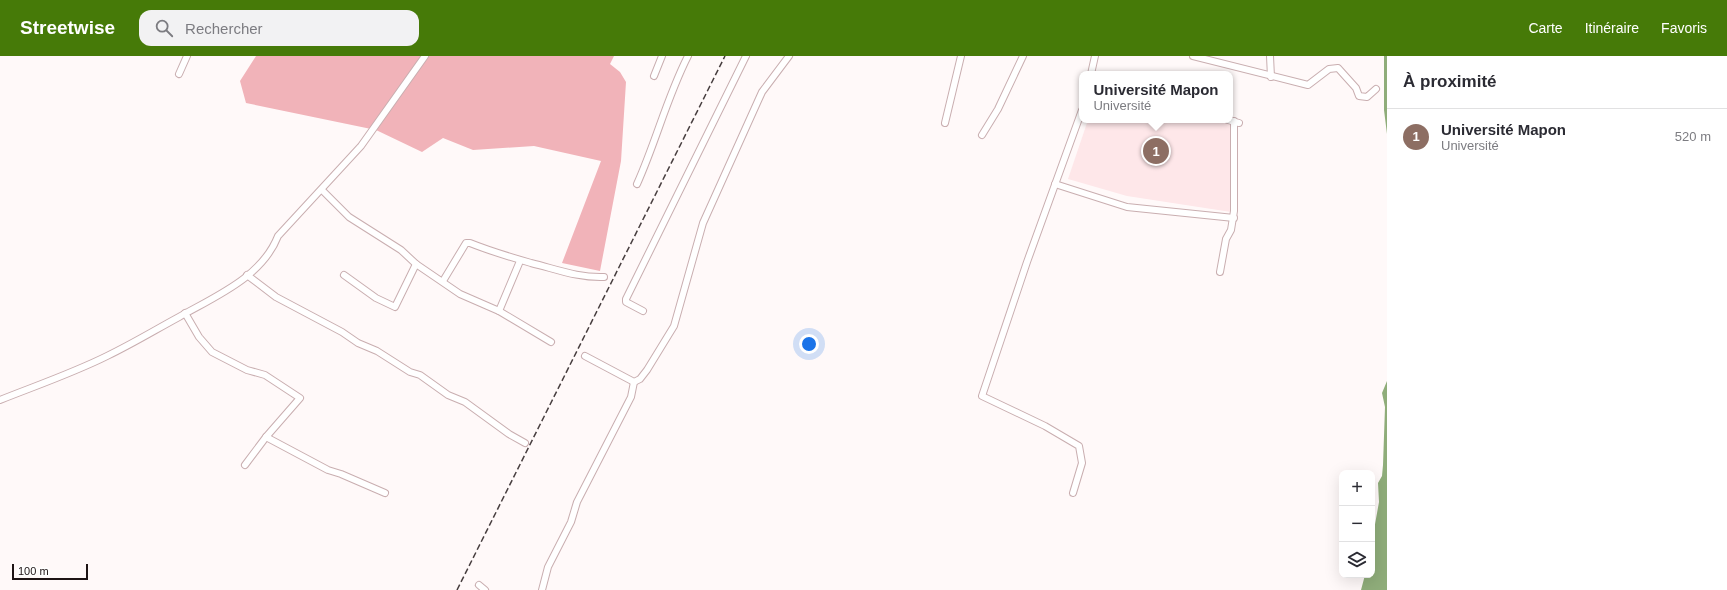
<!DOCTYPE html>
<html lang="fr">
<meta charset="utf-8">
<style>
:root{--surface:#fff;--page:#f2f2f3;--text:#2b2b33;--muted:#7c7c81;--line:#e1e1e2;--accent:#467a08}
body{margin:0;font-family:Helvetica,sans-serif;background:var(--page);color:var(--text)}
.controls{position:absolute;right:12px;bottom:12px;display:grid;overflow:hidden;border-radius:8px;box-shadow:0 4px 16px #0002}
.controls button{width:36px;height:36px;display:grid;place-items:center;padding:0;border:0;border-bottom:1px solid var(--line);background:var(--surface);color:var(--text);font:20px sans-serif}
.scale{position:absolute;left:12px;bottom:10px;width:76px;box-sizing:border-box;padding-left:4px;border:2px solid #1e1415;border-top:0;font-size:11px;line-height:14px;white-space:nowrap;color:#1e1415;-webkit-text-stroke:3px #fff;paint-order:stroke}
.you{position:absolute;left:809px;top:288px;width:14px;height:14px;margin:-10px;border:3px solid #fff;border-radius:50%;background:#1a73e8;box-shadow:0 0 0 6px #1a73e833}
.badge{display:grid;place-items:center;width:26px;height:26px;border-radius:50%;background:var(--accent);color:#fff;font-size:13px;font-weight:700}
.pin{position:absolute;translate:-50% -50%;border:2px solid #fff;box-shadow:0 1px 4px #0006}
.popup{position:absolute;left:1079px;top:15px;width:154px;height:52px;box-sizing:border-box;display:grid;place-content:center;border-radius:8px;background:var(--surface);filter:drop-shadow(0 1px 3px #0005);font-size:13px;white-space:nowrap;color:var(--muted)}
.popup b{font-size:15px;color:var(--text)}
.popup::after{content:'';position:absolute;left:50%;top:100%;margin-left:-8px;border:8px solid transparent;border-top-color:var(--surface)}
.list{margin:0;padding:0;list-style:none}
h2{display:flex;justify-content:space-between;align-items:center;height:52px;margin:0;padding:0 16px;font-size:17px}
h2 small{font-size:13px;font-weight:400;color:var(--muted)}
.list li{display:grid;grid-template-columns:26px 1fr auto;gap:12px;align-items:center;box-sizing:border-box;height:56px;padding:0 16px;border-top:1px solid var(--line)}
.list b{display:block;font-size:15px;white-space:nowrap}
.list p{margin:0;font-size:13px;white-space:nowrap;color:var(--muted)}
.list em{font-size:13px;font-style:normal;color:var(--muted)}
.icon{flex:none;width:22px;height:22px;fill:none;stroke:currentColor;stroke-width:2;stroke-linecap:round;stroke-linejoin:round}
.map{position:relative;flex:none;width:1387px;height:534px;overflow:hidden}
header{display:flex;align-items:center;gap:24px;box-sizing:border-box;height:56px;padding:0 20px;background:var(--accent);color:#fff}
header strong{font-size:19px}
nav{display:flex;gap:22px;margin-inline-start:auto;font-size:14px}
.search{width:280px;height:36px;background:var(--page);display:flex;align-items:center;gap:10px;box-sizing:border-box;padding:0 14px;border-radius:12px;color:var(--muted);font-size:15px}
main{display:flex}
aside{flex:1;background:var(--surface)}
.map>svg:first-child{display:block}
.built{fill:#fee7e9}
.green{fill:#f1b3b9}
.water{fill:#8fad7a}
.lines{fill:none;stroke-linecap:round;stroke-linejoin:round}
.minor-casing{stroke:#c9aeb0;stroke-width:8}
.minor{stroke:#fff;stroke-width:6}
.rail{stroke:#473e3f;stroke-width:1.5;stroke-dasharray:6 3;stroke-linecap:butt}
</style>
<header>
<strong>Streetwise</strong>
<div class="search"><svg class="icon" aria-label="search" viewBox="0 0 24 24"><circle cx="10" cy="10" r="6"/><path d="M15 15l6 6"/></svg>Rechercher</div>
<nav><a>Carte</a><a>Itinéraire</a><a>Favoris</a></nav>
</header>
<main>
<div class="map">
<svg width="1387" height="534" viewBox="0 0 1387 534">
<rect width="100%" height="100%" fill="#fff9f9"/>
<path class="built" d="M1088,64H1225L1236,66L1231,156L1127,140L1068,123Z"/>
<path class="green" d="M256,0H614L610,8L620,16L626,26L621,105L600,215L562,207L601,105L534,90L473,94L443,82L422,96L376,74L246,47L240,25Z"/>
<g class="water">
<path d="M1384,0H1387V78L1384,54Z"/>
<path d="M1387,325V534H1361L1365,519H1372V485L1379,446L1378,427L1382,420L1383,409L1385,351L1382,337Z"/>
</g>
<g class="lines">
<defs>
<g id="minor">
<path d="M1193,0L1308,29L1329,13L1338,12L1356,32L1359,40L1367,41L1376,33"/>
<path d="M1270,0L1271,21"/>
<path d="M179,18L187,0"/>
<path d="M1091,18L1095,0"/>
<path d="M654,20L662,0"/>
<path d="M1228,64L1239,67"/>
<path d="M945,67L961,0"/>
<path d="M982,79L998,53L1023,0"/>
<path d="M637,128C656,86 667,41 688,0"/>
<path d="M1055,128L1127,151L1234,162"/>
<path d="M322,134L349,161L401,194L416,208L460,238L499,255L551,286"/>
<path d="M1220,216L1226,183L1231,174L1234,155V65"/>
<path d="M247,219L276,241L342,276L358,287L377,295L410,316L420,319L448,339L465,346L509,378L525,387"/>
<path d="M344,219L376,242L395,251L416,208"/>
<path d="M443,225L466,187H470C490,195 510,201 531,207C556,213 578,222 604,221"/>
<path d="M499,255L520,205"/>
<path d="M643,255L626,246V243L746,0"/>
<path d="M185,257L199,281L212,296L247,314L265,319L300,342L266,381L245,409"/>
<path d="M585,300L634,326L640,323L647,314L674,270L703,167L762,36L789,0"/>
<path d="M0,344C35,330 73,317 107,300C132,288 155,274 179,261C216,240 262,221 278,180L361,90L425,0"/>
<path d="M266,381L328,414L341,418L385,437"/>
<path d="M1073,437L1082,407L1079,390L1045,370L982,340L1027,206L1082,54"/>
<path d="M479,529L485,534"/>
<path d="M542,534L548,511L571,466L577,446L631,341L634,326"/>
</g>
</defs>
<use href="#minor" class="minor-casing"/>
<use href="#minor" class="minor"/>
<path class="rail" d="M457,534L725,0"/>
</g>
</svg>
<div class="controls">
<button>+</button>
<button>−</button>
<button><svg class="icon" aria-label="layers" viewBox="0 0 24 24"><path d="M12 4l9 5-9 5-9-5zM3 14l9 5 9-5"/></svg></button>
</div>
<div class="scale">100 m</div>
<div class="you"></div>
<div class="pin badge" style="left:1156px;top:95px;background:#8d6e63">1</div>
<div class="popup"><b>Université Mapon</b>Université</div>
</div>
<aside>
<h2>À proximité<small></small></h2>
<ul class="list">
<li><span class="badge" style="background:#8d6e63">1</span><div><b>Université Mapon</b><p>Université</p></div><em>520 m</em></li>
</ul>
</aside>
</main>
